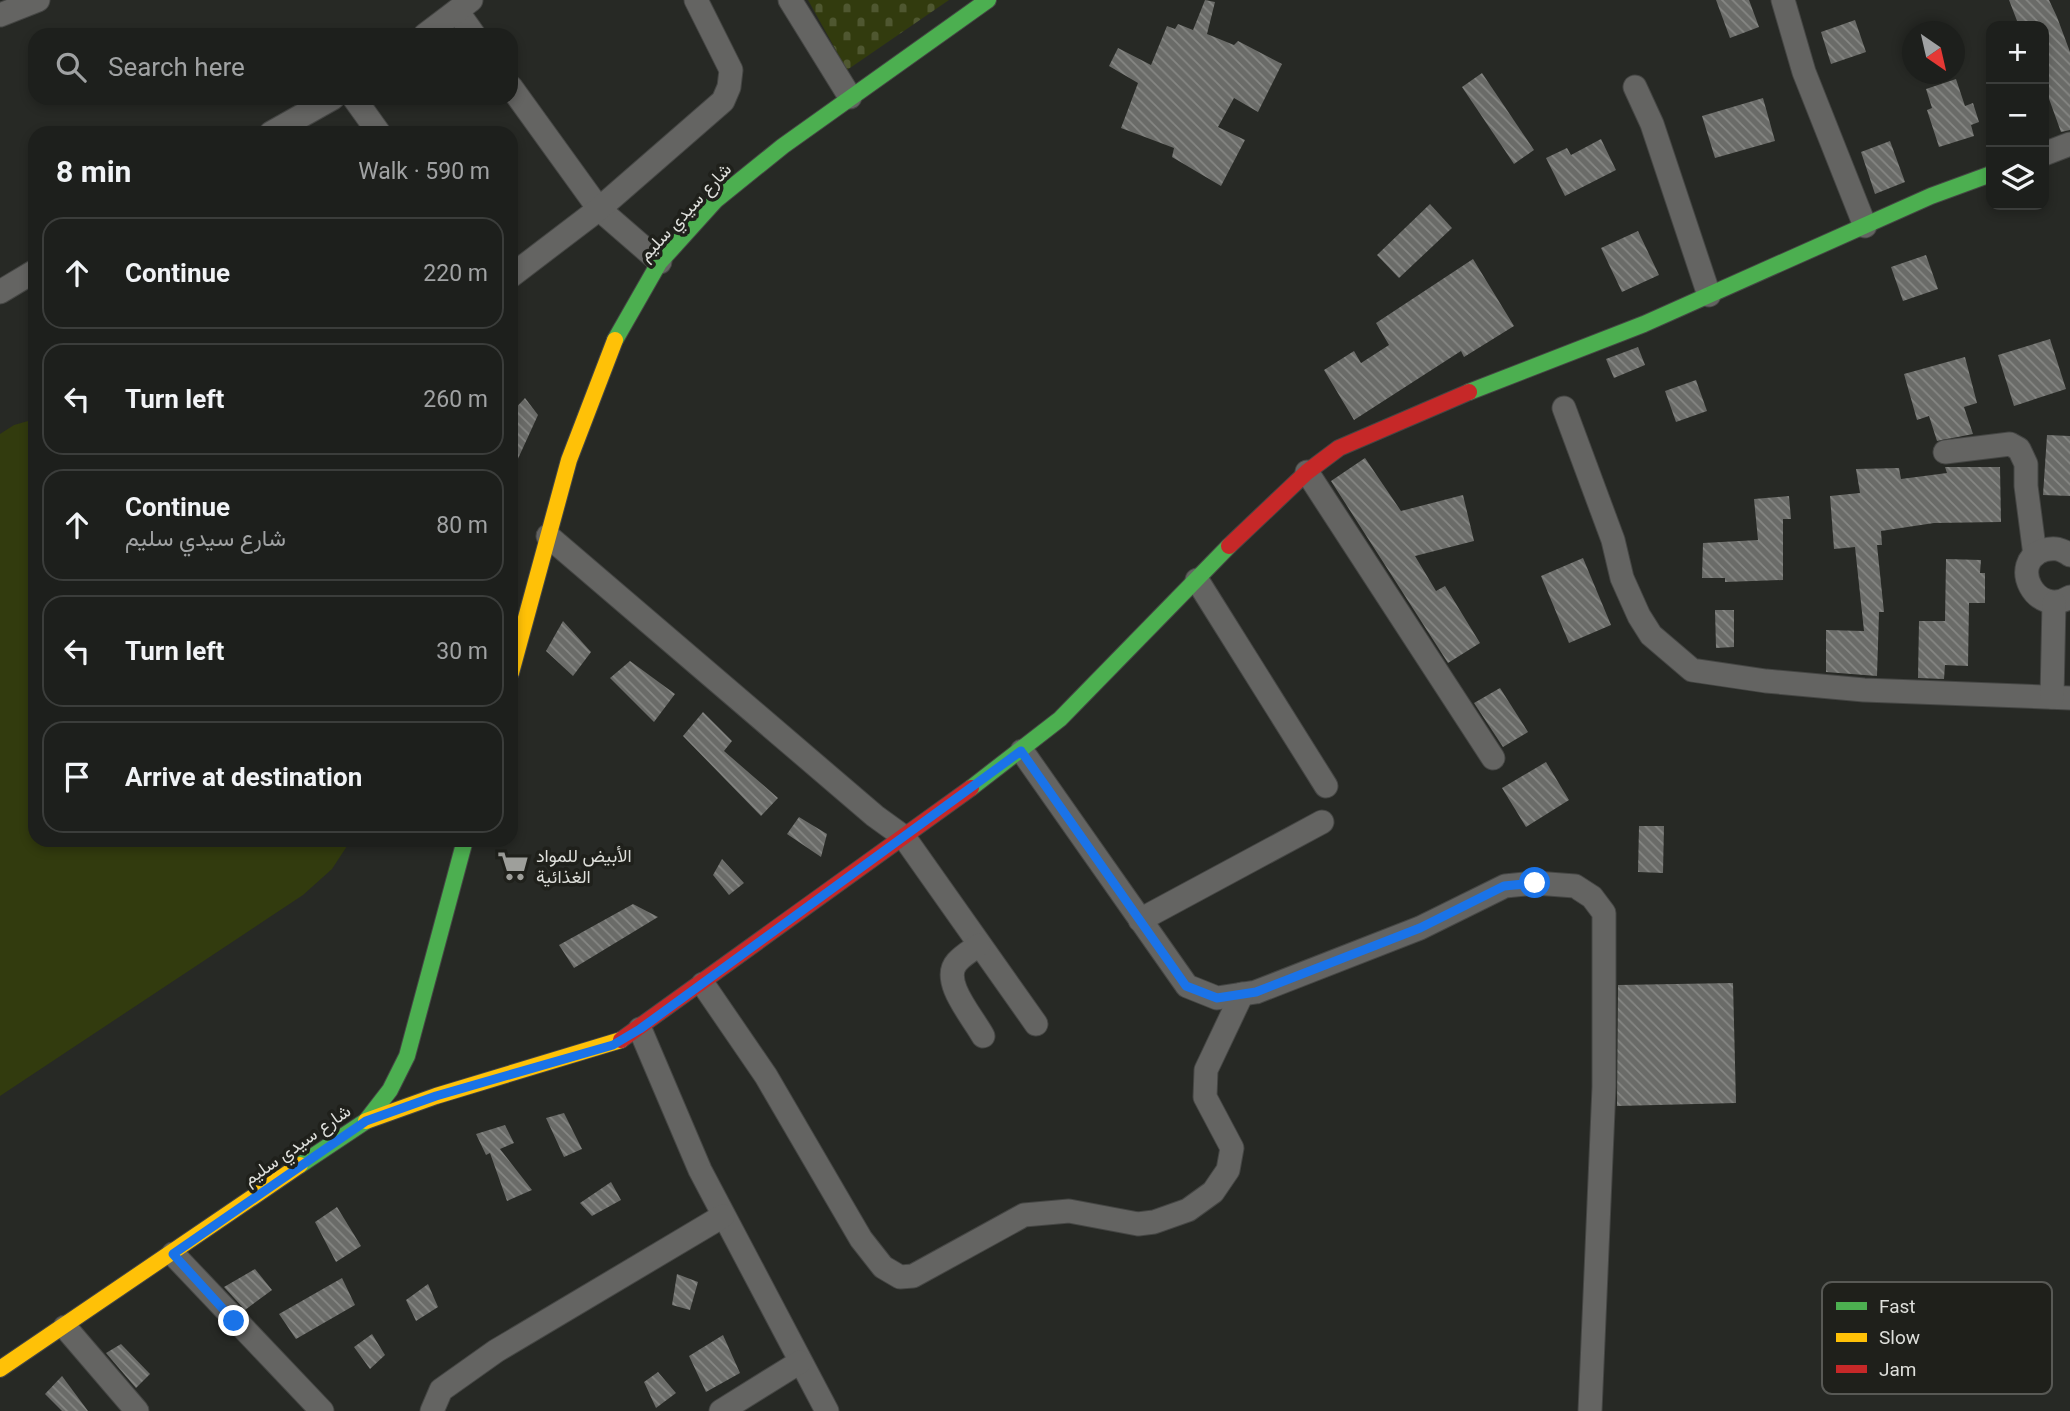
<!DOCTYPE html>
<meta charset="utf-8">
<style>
:root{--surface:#1d1f1c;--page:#2a2c29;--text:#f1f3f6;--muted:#a0a2a3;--line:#3b3d3b}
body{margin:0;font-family:Roboto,Vazirmatn,sans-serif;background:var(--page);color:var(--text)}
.controls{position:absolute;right:21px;top:21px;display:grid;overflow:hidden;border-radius:14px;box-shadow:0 4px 10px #0003}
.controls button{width:63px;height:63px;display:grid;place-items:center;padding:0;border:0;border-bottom:2px solid var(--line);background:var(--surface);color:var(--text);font:35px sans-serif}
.compass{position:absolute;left:1902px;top:21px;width:63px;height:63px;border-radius:50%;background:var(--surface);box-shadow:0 4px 10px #0003;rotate:146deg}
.stop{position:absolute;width:21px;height:21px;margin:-16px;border:5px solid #1a73e8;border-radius:50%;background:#fff}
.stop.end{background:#1a73e8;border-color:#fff;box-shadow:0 2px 7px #0008}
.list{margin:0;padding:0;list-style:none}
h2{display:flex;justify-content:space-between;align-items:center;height:91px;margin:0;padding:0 28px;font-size:30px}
h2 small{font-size:23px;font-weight:400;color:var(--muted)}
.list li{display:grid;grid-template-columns:46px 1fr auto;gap:21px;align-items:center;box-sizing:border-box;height:112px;margin:0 14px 14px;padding:0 14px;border:2px solid var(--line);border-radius:21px}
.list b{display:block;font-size:26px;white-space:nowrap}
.list p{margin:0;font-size:23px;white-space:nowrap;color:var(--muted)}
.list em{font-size:23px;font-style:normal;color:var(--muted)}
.icon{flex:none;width:38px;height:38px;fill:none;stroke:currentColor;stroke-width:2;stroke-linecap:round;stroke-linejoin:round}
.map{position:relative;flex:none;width:2070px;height:1411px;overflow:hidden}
.search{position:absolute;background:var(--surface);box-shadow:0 4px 10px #0003;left:28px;top:28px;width:490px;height:77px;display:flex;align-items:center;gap:18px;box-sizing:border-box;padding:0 24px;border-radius:21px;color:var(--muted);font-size:26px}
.panel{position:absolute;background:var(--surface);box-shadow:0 4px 10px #0003;left:28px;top:126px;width:490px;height:721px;border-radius:21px}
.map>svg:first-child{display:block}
.green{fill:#323b0e}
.cemetery{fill:url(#cemetery-stones)}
.building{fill:url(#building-back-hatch)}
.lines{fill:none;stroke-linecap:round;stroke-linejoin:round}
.street-casing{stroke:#454644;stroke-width:25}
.fast-casing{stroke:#454644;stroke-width:18}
.slow-casing{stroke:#454644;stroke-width:18}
.jam-casing{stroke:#454644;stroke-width:18}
.street{stroke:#646462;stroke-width:23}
.fast{stroke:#4caf50;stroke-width:16}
.slow{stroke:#ffc107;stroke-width:16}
.jam{stroke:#c62828;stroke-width:16}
.route{stroke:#1a73e8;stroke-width:9}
.labels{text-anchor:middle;stroke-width:7;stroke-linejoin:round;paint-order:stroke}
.street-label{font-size:18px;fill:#dedfdb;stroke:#1f201b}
.poi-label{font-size:18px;fill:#dedfdb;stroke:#1f201b;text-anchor:start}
.key{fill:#1f201b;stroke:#585955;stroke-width:2}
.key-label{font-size:19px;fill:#dedfdb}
</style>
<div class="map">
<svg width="2070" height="1411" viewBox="0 0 2070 1411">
<defs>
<pattern id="cemetery-stones" width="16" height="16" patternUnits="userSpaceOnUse" patternTransform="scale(1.75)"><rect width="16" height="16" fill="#323b0e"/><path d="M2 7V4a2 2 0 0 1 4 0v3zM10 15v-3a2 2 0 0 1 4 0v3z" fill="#4f5730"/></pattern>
<pattern id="building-back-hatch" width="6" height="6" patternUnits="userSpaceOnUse" patternTransform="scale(1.75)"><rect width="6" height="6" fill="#6a6b68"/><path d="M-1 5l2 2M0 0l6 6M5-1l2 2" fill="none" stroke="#868784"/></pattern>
</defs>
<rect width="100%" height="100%" fill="#272925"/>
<path class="green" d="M35,419V840H351L332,869L303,895L0,1096V434L14,425Z"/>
<path class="cemetery" d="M808,0H949L847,70Z"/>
<g class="building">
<path d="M1205,0L1215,2L1207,34L1234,45L1238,41L1282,64L1258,112L1234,98L1218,127L1245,140L1221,186L1172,157L1174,148L1121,128L1138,83L1109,66L1118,48L1151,65L1167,26L1175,29L1178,24L1193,30Z"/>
<path d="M1716,0H1749L1759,27L1730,38Z"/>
<path d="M2009,0H2049L2057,17L2070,52V130L2061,132L2044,85V26H2019Z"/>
<path d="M1855,20L1866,52L1831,64L1821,32Z"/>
<path d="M1482,73L1534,150L1514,164L1462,87Z"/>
<path d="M1956,79L1965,106L1973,103L1979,122L1971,125L1974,136L1939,147L1927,110L1932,108L1926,89Z"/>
<path d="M1763,98L1775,141L1715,158L1702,116Z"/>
<path d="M1601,139L1616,170L1565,196L1546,158L1567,148L1571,155Z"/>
<path d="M1890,141L1905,182L1875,194L1861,152Z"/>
<path d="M1430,204L1452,228L1399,278L1377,255Z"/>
<path d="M1638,231L1659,275L1622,292L1601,248Z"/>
<path d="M1926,255L1938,289L1903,301L1891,267Z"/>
<path d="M1473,259L1514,326L1464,357L1461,351L1354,420L1324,370L1354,351L1361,363L1389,345L1376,323Z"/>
<path d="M2050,339L2066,389L2014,406L1998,355Z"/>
<path d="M1638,347L1645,365L1614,378L1606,359Z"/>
<path d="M1965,357L1977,403L1964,407L1973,434L1937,441L1929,416L1917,420L1904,374Z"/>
<path d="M1696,380L1707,411L1676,422L1665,391Z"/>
<path d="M525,398L538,415L511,474V413Z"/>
<path d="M2047,435L2070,436V496L2043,495Z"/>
<path d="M1365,458L1401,511L1463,495L1474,541L1415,556L1436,591L1445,586L1480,643L1448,663L1331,481Z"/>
<path d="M1945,467H2000L2001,522L1934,523L1881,531L1882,545H1877L1884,612H1879L1877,676L1826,672V630L1864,631L1855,547L1834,549L1830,496L1860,493L1856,469L1899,468L1901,479L1947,473Z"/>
<path d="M1789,496L1791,519H1783V580L1725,582V578H1702L1703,543L1758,540L1754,499Z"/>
<path d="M1583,558L1611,625L1569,643L1541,576Z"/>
<path d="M1946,559L1981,560L1980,573H1985V603H1969L1968,666L1945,665L1944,679L1918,678L1919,621H1945Z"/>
<path d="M1715,610H1734V647L1716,648Z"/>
<path d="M563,621L591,652L573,676L546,651Z"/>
<path d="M630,661L675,694L654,722L610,678Z"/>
<path d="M1500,688L1528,732L1503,747L1474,703Z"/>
<path d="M703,712L732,741L724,751L778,798L761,816L683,736Z"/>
<path d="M1546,762L1569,800L1526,827L1502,788Z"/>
<path d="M799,817L827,834L821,857L787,834Z"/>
<path d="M1639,826H1664L1663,873L1638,872Z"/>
<path d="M722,859L744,883L729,895L713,875Z"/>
<path d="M633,904L658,917L574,968L559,945Z"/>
<path d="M1733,983L1736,1103L1617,1106L1618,985Z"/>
<path d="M564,1113L582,1149L564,1157L546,1118Z"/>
<path d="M505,1125L514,1143L500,1149L532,1190L507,1201L490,1153L486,1155L476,1134Z"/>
<path d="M611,1182L621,1200L592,1216L580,1203Z"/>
<path d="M337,1207L361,1246L336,1262L315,1222Z"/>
<path d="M255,1269L272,1290L245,1310L224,1287Z"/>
<path d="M677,1274L698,1282L690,1310L672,1305Z"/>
<path d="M342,1278L355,1305L296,1339L279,1314Z"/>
<path d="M428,1284L438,1307L416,1321L406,1300Z"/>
<path d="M372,1334L385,1355L370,1369L354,1347Z"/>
<path d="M723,1335L740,1373L706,1392L689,1356Z"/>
<path d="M121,1344L150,1374L136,1388L106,1353Z"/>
<path d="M658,1372L676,1393L656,1408L644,1382Z"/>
<path d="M62,1376L88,1411H62L45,1394Z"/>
</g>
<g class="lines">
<defs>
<g id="street">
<path d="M790,0L850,97"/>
<path d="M1783,0L1804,72L1865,226"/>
<path d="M457,11L474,35"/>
<path d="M0,15L38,0"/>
<path d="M425,35L471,0"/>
<path d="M511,87L599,209L660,262"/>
<path d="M1635,87L1652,124L1709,295"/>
<path d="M354,98L379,133"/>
<path d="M271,133L333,98"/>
<path d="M2044,154L2070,144"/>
<path d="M511,276L599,209L723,101L729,87L731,70L696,0"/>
<path d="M0,292L35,271"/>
<path d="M1564,408L1613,540L1622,578L1639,616L1651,635L1692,670L1766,681L1864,690L2070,698"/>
<path d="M1945,452L2010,444L2019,449L2026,464V486L2035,555"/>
<path d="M1307,472L1493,758"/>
<path d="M548,536L875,816L904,837L1036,1024"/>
<path d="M2070,555C2061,549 2055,547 2044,550C2007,562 2036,619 2070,597"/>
<path d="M1197,580L1326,786"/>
<path d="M2052,697L2054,603"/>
<path d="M1022,751L1187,986L1217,998L1256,992L1420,928L1505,886L1535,883L1575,886L1592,897L1604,913V1087L1590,1411"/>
<path d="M1140,920L1322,822"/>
<path d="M979,945C972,950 963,955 957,962C940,981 973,1017 983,1036"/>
<path d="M703,984L766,1076L861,1239L883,1267L900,1277L913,1276L1024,1215L1069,1211L1138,1224L1154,1222L1188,1210L1213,1192L1228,1170L1232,1148L1205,1097L1206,1070L1242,994"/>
<path d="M640,1029L700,1170L827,1411"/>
<path d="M173,1254L322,1411"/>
<path d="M65,1327L137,1411"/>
<path d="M432,1411L441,1390L496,1351L723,1216"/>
<path d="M721,1411L800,1362"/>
</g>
<g id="fast">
<path d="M615,340L659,263L716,200L783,146L988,0"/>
<path d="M1469,392L1644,324L1931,196L1991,174"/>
<path d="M971,788L1060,719L1229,546"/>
<path d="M300,1165L366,1121L390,1090L407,1056L465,840"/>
</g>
<g id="slow">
<path d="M511,673L569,460L615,340"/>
<path d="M366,1121L436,1096L621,1040"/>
<path d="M0,1369L300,1165"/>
</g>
<g id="jam">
<path d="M1229,546L1307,472L1339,448L1469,392"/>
<path d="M621,1040L971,788"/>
</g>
</defs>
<use href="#street" class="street-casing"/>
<use href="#fast" class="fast-casing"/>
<use href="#slow" class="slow-casing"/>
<use href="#jam" class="jam-casing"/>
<use href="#street" class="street"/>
<use href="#fast" class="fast"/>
<use href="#slow" class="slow"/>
<use href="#jam" class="jam"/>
</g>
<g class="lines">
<path class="route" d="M234,1321L173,1254L366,1121L436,1096L613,1045L640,1029L1021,751L1186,986L1217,998L1256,992L1420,928L1504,886L1535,883"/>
</g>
<defs>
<symbol id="supermarket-bare" viewBox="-9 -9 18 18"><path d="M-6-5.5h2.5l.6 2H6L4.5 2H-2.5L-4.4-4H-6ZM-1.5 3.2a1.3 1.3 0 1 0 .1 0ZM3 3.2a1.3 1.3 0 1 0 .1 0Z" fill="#9e9f9b" stroke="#1f201b" stroke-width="2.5" paint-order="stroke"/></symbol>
</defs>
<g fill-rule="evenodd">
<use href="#supermarket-bare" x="491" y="844" width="44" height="44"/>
</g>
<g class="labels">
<g class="street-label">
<text transform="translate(685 212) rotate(-47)" y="6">شارع سيدي سليم</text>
<text transform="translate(297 1145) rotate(-35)" y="6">شارع سيدي سليم</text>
</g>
<g class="poi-label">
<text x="536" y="862">الأبيض للمواد<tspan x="536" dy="21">الغذائية</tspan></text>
</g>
</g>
<rect x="1822" y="1282" width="230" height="112" rx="10" class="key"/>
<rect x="1836" y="1302" width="31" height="8" fill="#4caf50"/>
<rect x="1836" y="1333" width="31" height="9" fill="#ffc107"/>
<rect x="1836" y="1365" width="31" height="8" fill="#c62828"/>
<g class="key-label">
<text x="1879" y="1313">Fast</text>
<text x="1879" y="1344">Slow</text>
<text x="1879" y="1376">Jam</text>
</g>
</svg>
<div class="controls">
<button>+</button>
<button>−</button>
<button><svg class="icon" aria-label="layers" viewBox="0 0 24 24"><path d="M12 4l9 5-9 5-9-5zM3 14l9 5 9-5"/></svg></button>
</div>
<svg class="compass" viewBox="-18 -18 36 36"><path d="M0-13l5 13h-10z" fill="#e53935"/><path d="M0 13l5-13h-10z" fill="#a0a2a3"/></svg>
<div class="stop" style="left:1535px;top:883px"></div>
<div class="stop end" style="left:234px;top:1321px"></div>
<div class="search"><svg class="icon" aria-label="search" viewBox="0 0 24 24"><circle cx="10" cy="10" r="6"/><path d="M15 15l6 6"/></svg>Search here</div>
<section class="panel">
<h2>8 min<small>Walk · 590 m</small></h2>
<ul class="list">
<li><svg class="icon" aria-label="ahead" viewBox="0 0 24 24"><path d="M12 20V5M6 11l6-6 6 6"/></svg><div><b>Continue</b></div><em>220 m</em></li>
<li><svg class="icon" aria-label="left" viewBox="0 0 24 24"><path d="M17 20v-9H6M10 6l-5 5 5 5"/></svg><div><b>Turn left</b></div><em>260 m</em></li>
<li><svg class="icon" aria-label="ahead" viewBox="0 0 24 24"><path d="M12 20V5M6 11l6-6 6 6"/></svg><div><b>Continue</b><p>شارع سيدي سليم</p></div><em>80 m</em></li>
<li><svg class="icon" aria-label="left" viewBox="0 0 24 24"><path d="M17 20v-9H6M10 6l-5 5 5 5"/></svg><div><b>Turn left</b></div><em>30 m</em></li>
<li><svg class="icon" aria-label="arrive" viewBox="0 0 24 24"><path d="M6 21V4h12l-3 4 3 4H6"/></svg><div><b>Arrive at destination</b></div></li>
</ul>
</section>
</div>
